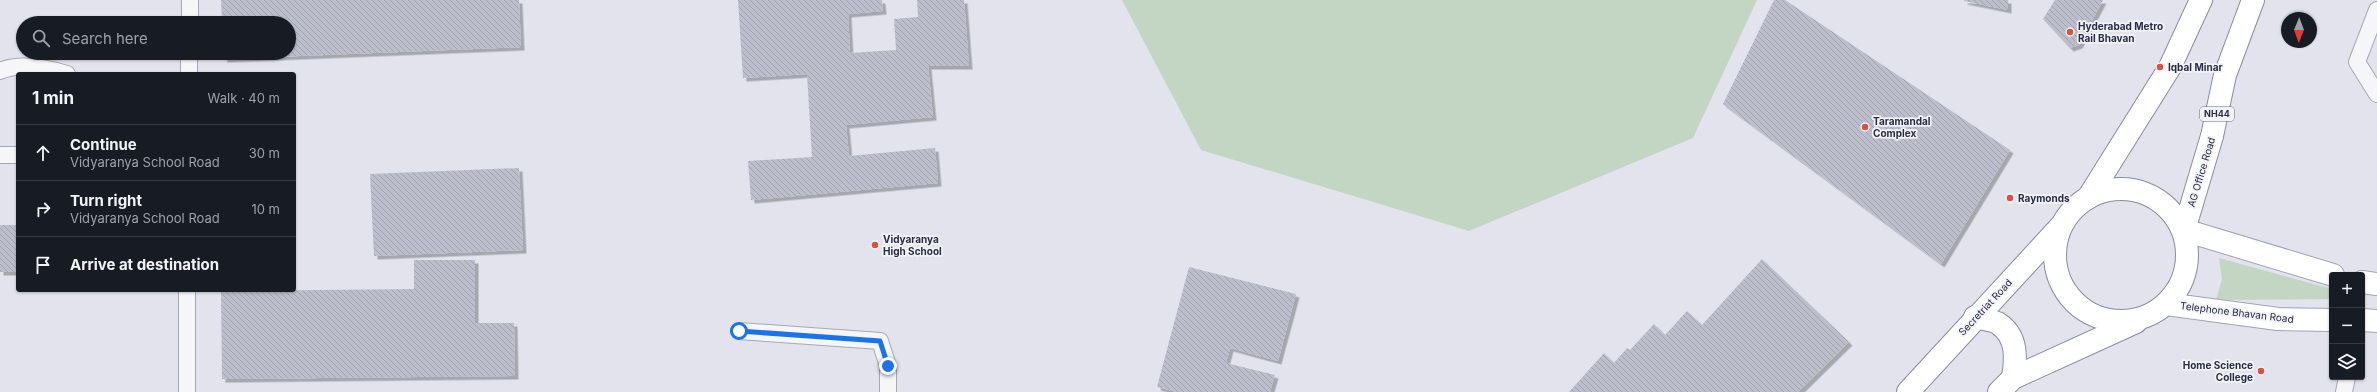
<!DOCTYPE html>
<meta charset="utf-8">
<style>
:root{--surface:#171b24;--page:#20242c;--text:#f1f3f6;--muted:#9ea1a6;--line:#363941}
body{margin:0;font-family:Inter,sans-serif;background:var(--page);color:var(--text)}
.controls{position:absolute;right:12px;bottom:12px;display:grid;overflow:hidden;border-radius:4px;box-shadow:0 1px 3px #0004}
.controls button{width:36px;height:36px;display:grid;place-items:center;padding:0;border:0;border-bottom:1px solid var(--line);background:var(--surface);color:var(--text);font:20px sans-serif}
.compass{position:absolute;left:2281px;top:12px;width:36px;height:36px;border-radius:50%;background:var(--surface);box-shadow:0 1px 3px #0004;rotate:181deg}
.stop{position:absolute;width:12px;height:12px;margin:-9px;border:3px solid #1a73e8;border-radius:50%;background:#fff}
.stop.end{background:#1a73e8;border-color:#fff;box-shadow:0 1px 4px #0008}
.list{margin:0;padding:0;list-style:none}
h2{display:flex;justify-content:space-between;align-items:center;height:52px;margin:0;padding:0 16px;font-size:17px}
h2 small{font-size:13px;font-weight:400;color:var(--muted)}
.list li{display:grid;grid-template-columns:26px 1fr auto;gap:12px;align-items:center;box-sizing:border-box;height:56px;padding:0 16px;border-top:1px solid var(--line)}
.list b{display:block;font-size:15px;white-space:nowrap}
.list p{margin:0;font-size:13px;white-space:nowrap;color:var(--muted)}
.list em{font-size:13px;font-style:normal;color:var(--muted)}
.icon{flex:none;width:22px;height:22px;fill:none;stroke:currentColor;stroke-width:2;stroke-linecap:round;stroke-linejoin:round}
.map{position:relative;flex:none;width:2377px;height:392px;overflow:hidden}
.search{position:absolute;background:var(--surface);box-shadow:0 1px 3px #0004;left:16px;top:16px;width:280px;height:44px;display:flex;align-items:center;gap:10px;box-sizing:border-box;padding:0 14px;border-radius:22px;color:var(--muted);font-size:15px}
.panel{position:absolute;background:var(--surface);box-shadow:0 1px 3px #0004;left:16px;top:72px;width:280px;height:220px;border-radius:4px}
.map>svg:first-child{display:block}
.green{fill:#c3d6c3}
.building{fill:url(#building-back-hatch);filter:url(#shadow)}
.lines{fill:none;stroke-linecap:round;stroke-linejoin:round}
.service-casing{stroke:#a7a8b7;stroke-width:18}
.primary-casing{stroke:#a1a4b8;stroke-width:24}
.trunk-casing{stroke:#898ca3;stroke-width:24}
.service{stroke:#f6f6f9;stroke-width:16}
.primary{stroke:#fff;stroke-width:22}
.trunk{stroke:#fff;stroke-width:22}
.route{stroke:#1a73e8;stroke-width:5}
.poi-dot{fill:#d75240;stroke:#f2f3f9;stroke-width:1.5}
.labels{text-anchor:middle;stroke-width:3.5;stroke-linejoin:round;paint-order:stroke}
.shield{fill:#f2f3f9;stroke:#65687b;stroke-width:1}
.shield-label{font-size:9px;font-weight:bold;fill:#292c45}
.poi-label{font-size:10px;font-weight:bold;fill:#292c45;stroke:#f2f3f9;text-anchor:start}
.street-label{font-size:10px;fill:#292c45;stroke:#f2f3f9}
</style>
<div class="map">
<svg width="2377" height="392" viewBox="0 0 2377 392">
<defs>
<pattern id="building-back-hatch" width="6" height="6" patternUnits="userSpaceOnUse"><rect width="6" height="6" fill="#bcbecc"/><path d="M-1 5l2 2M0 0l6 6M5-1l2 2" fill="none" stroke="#a2a3b1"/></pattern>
<filter id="shadow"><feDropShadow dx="3.5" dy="3.5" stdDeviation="0" flood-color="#0004"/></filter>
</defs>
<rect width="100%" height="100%" fill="#e2e3ec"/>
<g class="green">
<path d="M1122,0H1757L1693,138L1469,231L1201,150Z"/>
<path d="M2219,258L2332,289V299L2216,300L2222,279Z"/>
</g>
<g class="building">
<path d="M221,0H519L521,47L224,59L223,53H289V23H222Z"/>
<path d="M738,0H882L883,11L848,14L850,53L896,50L894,19L918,17L917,0H964L969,66H928L933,117L846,125L849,156L935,148L938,183L751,200L748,161L812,157L807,74L743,78Z"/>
<path d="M1774,0H1785L2010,150L1941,264L1723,104Z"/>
<path d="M2008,0V10L1964,1V0Z"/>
<path d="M2055,0H2103L2079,45L2070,48L2043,19Z"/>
<path d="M519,168L523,250L374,256L370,174Z"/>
<rect x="0" y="225" width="18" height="47"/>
<path d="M1762,259L1849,342L1798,392H1569L1604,353L1614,363L1627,348L1630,350L1654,324L1665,335L1687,311L1702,325Z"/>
<path d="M414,260H475V323H514L515,376L222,379L221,291L414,289Z"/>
<path d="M1189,267L1296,294L1278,361L1230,348L1226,363L1275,375L1270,392H1177L1157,387Z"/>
</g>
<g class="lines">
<defs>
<g id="service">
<path d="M2377,10L2357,62L2377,94"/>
<path d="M190,23V0"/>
<path d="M0,71C20,62 47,68 67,74"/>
<path d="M189,74V53"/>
<path d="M0,155H18"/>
<path d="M739,331L880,341L888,366V392"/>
<path d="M187,392V290"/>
<path d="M2344,392L2347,377"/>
</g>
<g id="primary">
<path d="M2184,230L2333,275"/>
<path d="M2362,282L2377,284"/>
<path d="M2166,304L2278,319L2332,320"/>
<path d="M2362,320L2377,321"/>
</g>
<g id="trunk">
<circle cx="2121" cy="255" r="66"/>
<path d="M2088,198L2170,67L2201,0"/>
<path d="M2184,230L2212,136L2225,75L2253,0"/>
<path d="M1975,317C1982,319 1994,320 1999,324C2018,337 2016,359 2013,378"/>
<path d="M1908,392L2061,226"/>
<path d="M1999,392L2013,378L2136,322"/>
</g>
</defs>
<use href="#service" class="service-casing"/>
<use href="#primary" class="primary-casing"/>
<use href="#trunk" class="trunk-casing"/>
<use href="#service" class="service"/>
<use href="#primary" class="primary"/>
<use href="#trunk" class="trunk"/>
</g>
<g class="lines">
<path class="route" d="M739,331L880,341L888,366"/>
</g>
<g class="poi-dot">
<circle cx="2070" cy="32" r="4"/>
<circle cx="2160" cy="67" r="4"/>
<circle cx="1865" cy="127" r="4"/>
<circle cx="2010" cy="198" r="4"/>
<circle cx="875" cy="245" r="4"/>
<circle cx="2261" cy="371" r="4"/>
</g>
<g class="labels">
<rect class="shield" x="2200" y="107" width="34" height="14" rx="3"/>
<g class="shield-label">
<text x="2217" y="117">NH44</text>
</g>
<g class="poi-label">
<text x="2078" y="30">Hyderabad Metro<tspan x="2078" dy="12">Rail Bhavan</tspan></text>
<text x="2168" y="71">Iqbal Minar</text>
<text x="1873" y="125">Taramandal<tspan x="1873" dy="12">Complex</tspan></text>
<text x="2018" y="202">Raymonds</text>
<text x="883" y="243">Vidyaranya<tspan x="883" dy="12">High School</tspan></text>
<text x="2253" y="369" text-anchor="end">Home Science<tspan x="2253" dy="12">College</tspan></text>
</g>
<g class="street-label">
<text transform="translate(2201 172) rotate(-73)" y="4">AG Office Road</text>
<text transform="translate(1985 307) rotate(-47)" y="4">Secretriat Road</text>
<text transform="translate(2237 312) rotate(7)" y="4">Telephone Bhavan Road</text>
</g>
</g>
</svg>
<div class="controls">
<button>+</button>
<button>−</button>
<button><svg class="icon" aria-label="layers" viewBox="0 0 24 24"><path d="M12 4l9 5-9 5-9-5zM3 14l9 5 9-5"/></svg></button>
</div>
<svg class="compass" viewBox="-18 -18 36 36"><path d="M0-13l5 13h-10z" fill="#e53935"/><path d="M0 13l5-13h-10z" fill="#9ea1a6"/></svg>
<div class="stop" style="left:739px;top:331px"></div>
<div class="stop end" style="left:888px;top:366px"></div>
<div class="search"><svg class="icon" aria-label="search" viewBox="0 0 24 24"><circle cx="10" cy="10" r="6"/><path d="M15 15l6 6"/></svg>Search here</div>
<section class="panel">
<h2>1 min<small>Walk · 40 m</small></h2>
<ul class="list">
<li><svg class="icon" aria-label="ahead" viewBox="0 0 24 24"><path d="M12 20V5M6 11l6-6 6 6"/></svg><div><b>Continue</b><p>Vidyaranya School Road</p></div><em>30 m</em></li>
<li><svg class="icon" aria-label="right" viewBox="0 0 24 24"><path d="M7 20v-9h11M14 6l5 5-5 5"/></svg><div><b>Turn right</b><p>Vidyaranya School Road</p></div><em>10 m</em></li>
<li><svg class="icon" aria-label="arrive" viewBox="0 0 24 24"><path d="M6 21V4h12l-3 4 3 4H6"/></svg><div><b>Arrive at destination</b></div></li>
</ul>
</section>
</div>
